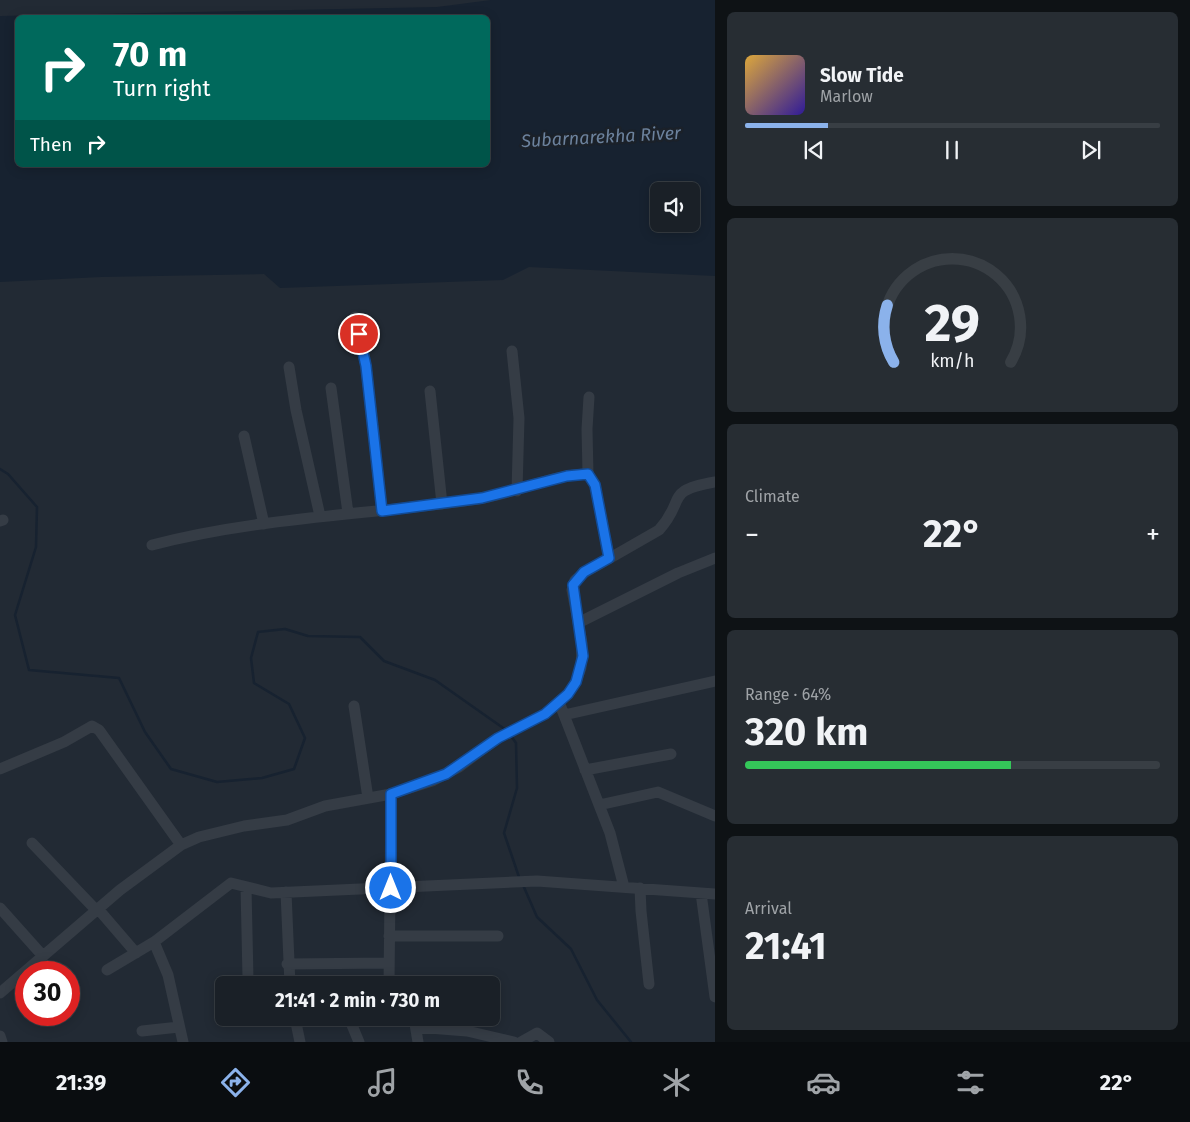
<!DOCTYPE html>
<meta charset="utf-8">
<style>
body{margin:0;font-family:"Fira Sans",sans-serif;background:#272d33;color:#f1f3f6;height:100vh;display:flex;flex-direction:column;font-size:19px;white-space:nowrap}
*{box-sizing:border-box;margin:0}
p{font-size:16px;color:#9fa3a7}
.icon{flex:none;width:28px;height:28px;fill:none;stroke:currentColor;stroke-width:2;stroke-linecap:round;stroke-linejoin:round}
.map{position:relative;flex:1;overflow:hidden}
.side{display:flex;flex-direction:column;gap:12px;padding:12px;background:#0e1215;width:475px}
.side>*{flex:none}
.guide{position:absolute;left:15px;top:15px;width:475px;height:152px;border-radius:8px;box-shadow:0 2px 12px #0003,0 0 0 1px #383e44;background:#00695c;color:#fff;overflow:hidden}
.fabs{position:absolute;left:650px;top:182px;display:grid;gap:10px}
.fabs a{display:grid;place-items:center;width:50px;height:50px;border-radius:8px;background:#1a2027;box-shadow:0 2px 12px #0003,0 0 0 1px #383e44;font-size:25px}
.speed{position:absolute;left:15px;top:961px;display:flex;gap:10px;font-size:25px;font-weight:700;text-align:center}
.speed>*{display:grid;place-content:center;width:65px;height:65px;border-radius:50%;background:#1a2027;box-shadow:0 2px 12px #0003,0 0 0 1px #383e44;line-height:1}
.speed .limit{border:8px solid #d22;background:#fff;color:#111}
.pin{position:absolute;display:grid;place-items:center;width:42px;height:42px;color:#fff;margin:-21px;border:2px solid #fff;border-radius:50%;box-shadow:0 1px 5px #0007}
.me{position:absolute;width:55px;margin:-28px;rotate:0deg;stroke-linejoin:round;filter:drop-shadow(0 0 4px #0008)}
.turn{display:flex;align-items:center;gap:18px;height:105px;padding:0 15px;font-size:22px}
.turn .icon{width:65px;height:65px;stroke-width:2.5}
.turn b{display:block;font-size:35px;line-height:42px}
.then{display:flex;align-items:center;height:48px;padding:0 15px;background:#0003;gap:10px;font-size:19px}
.big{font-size:38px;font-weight:700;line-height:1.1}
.side .card{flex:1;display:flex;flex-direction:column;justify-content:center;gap:8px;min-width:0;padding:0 18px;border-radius:8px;background:#272d33}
.side .dial{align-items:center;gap:0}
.dial svg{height:130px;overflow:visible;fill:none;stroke:#383e44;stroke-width:7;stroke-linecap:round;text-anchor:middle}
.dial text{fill:#f1f3f6;stroke:none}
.song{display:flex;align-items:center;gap:15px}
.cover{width:60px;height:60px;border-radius:8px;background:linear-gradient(135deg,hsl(40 70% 55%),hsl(250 70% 35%))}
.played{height:5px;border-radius:2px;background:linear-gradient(90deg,#8bb2eb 20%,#383e44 20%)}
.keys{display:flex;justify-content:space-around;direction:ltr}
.heat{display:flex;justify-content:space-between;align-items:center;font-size:28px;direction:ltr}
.charge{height:8px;border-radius:4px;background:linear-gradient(90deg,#34c759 64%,#383e44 0)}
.trip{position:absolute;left:215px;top:976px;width:285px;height:50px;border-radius:8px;background:#1a2027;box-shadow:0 2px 12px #0003,0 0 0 1px #383e44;font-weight:700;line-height:50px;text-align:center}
.tab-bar{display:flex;height:80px;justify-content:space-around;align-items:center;background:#0a0d10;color:#9fa3a7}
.tab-bar .icon{width:35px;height:35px}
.tab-bar .current{color:#8bb2eb}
.tab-bar b{font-size:22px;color:#f1f3f6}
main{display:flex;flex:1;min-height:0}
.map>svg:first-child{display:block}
.water{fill:#172230;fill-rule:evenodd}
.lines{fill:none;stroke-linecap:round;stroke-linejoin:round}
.stream{stroke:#172230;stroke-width:2.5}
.minor{stroke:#353c45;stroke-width:11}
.route-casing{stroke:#114b97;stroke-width:12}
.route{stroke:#1a73e8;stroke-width:9}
.labels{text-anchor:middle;stroke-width:5;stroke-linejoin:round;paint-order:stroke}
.water-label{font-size:18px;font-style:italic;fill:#6c829d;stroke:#1b2129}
</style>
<main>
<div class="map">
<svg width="715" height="1042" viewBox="0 0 715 1042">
<rect width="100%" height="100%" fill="#222a34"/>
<path class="water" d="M491,0H715V276L529,267L503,280L280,288L264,274L101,277L0,282V16L437,7ZM18,18H488V165H18ZM659,191H691V224H659Z"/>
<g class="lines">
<path class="stream" d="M0,469L8,474L37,507L36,547L15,615L29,670L119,678L145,732L171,769L217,782L262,778L294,769L305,738L289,704L254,683L251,658L258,632L285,629L308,636L360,637L384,661L435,680L506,730
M511,736L516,743L517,788L504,833L519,877
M523,885L537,917L571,949L597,1000L631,1042"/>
<path class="minor" d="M355,317L366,366L382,511
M512,351L519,418L517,491
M289,367L296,410L320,516
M331,388L348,513
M430,391L442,504
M244,436L264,524
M588,474L587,429L589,397
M0,521L3,520
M152,545C259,517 369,515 478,499C513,494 554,474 588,474L595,485L609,558
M578,623L678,573L715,558
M559,702L610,833L624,887
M354,706L368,798
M564,715L715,681
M0,769L64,742L92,726L99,730L181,845
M585,770L671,754
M599,805L658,792L715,816
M32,843L96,910H99L136,953
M246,887L248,979
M640,888L641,911L649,984
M286,892L290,985
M701,893L715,997
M0,908L42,955
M389,936H498
M154,942L168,975L183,1042
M287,964L389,963
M107,970L154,942L231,883L271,893L537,881L715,894
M389,985L391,794
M0,993L120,890L181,845L199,837L244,826L287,820L325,806L391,794L432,781L459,767L498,738L545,714L568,694L576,682L581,668L582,643L572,590L575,580L584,573L659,530C687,499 663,491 715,482
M295,1018L300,1042
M349,1018L359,1042
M414,1018L418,1042
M416,1027L467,1031L514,1042
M142,1031L179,1027
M0,1036L2,1042
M521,1042L537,1033L549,1042"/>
</g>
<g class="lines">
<defs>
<path id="route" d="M359,334L366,366L382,511L482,498L567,476L588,474L595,485L609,558L584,572L573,585L583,656L576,682L568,694L545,714L498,738L446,774L391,794V888"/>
</defs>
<use href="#route" class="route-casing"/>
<use href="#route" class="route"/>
</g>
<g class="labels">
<g class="water-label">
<text transform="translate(601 137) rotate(-3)" y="6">Subarnarekha River</text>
</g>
</g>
</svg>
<div class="fabs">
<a><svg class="icon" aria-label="sound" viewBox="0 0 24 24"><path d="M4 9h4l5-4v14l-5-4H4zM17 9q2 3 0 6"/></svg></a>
</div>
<div class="speed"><div class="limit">30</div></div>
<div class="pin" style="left:359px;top:334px;background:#d93025"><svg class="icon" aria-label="arrive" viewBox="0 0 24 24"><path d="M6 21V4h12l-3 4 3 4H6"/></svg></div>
<svg class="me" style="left:391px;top:888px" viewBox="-20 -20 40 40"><circle r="17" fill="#1a73e8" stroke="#fff" stroke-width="3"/><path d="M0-11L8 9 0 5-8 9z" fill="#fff"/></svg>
<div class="trip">21:41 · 2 min · 730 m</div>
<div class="guide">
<div class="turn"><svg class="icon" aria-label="right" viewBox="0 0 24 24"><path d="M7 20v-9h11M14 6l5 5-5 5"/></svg><div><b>70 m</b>Turn right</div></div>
<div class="then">Then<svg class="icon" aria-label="right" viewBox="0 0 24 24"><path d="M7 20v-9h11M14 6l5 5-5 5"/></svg></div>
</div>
</div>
<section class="side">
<div class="card">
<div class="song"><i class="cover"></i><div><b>Slow Tide</b><p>Marlow</p></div></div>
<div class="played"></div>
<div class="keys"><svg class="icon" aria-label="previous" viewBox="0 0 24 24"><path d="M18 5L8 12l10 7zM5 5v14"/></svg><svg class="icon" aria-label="pause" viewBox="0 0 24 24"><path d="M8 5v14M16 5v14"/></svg><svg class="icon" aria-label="next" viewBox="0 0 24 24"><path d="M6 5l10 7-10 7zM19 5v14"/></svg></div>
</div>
<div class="card dial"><svg viewBox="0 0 100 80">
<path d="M14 69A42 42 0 1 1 86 69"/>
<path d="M14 69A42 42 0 0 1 10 34" stroke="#8bb2eb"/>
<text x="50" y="56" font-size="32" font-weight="700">29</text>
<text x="50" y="72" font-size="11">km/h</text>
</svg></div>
<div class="card"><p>Climate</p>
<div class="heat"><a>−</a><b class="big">22°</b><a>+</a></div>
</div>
<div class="card"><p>Range · 64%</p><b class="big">320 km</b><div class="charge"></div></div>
<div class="card"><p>Arrival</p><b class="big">21:41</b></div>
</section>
</main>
<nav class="tab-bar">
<b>21:39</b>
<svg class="icon current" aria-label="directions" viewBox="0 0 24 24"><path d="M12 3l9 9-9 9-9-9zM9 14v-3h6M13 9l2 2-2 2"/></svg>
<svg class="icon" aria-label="music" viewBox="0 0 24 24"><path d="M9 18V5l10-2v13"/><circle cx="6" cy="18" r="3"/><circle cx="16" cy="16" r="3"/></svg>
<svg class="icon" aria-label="phone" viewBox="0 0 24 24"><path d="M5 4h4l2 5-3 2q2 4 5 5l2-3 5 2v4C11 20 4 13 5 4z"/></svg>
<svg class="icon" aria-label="climate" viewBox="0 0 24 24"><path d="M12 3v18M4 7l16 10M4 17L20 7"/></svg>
<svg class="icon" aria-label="car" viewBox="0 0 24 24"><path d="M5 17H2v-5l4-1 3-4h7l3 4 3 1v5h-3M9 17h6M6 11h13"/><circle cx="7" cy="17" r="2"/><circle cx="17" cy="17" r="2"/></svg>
<svg class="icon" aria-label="filters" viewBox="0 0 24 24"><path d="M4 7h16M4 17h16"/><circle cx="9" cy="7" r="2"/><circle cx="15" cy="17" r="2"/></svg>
<b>22°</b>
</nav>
